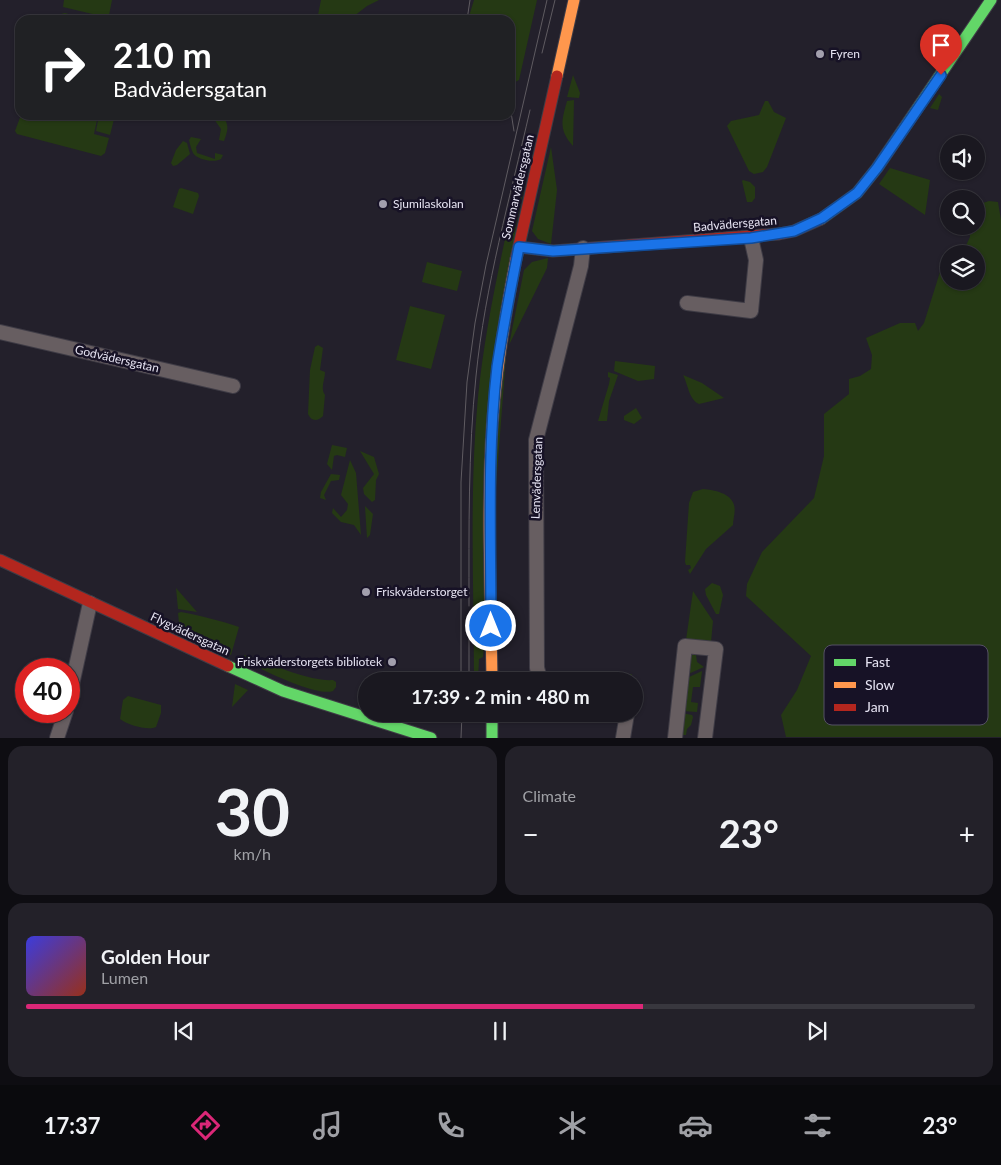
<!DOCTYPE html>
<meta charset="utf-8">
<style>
body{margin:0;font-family:Lato,sans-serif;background:#232129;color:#f1f3f6;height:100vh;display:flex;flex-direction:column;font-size:19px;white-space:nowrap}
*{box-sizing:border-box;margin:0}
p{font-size:16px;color:#9fa0a5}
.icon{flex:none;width:28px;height:28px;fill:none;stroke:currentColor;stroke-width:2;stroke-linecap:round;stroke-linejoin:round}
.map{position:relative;height:738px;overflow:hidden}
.side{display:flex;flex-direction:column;gap:8px;padding:8px;background:#0e0d12;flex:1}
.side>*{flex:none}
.guide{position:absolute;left:15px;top:15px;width:500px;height:105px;border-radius:15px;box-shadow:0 1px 4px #0004,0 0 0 1px #38373e;background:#202124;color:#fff;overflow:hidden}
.fabs{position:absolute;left:940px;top:135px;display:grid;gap:10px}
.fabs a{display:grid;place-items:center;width:45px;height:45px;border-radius:50%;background:#1a1820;box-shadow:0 1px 4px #0004,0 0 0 1px #38373e;font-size:25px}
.speed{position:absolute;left:15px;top:658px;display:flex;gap:10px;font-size:25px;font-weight:700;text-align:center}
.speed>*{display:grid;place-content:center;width:65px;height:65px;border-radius:50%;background:#1a1820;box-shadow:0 1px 4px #0004,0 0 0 1px #38373e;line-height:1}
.speed .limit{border:8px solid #d22;background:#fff;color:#111}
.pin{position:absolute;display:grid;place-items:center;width:42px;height:42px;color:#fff;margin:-51px -21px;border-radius:50% 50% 50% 0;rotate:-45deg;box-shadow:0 0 5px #0007}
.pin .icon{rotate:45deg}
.me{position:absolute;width:55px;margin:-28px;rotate:0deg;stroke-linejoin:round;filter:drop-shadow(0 0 4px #0008)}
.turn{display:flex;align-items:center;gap:18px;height:105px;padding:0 15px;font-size:22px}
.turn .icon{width:65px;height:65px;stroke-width:2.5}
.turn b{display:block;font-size:35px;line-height:42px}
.big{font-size:38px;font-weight:700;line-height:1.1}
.side .card{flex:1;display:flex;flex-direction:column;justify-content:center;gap:8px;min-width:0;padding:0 18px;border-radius:15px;background:#232129}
.side .dial{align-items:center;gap:0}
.dial b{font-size:65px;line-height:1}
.song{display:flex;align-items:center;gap:15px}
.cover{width:60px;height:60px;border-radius:8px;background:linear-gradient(135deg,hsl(240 70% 55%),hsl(10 70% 35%))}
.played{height:5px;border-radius:2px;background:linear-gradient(90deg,#db2777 65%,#38373e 65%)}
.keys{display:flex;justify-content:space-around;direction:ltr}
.heat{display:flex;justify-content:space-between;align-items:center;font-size:28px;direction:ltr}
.side .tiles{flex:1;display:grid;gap:8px;grid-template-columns:1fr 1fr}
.card:last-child{grid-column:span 2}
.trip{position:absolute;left:358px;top:672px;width:285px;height:50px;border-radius:25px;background:#1a1820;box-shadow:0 1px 4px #0004,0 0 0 1px #38373e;font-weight:700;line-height:50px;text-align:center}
.tab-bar{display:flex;height:80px;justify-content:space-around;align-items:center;background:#0a0a0d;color:#9fa0a5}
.tab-bar .icon{width:35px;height:35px}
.tab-bar .current{color:#db2777}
.tab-bar b{font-size:22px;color:#f1f3f6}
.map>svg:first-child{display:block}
.green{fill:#253914}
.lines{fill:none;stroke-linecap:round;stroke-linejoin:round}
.street-casing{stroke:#3f3c46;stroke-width:16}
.fast-casing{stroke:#3f3c46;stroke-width:13}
.slow-casing{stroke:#3f3c46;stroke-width:13}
.jam-casing{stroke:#3f3c46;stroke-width:13}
.street{stroke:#675e61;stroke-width:14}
.fast{stroke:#63d668;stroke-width:11}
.slow{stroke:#ff974d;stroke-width:11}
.jam{stroke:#b3261e;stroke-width:11}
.tram{stroke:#5f5b61;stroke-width:1}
.route-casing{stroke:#114b97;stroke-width:12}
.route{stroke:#1a73e8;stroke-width:9}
.poi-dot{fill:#a29fad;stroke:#171226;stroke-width:2}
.labels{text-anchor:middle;stroke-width:5;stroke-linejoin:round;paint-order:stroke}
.poi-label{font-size:12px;fill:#e7e4f3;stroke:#171226;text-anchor:start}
.street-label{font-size:12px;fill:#e7e4f3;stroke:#171226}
.key{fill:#171226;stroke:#555164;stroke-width:1}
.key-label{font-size:14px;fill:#e7e4f3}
</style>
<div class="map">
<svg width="1001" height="738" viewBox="0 0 1001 738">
<rect width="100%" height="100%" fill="#23202b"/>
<path class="green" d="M64,0H112L109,15L105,17L63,7Z
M321,0H379L367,6L349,20H317Z
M474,0H537L519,80L510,85V20H471L470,13Z
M65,13L90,20H59L61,14Z
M573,75L580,93L579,98L567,97Z
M939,94L942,97L938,110L930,108Z
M574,100L573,146C558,129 562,120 567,101Z
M765,101H768L774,112L786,118L767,167L763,172L754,174L749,171L727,126L731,121L759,115Z
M21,115H42V122L43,115H98L94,134L109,138L105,153L101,156L17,134L15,131Z
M99,115H115L110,135L96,131Z
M214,115H221C230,124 228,130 224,141L219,140L221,129L214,119Z
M191,137L201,139L196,147L197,153L215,159V153L223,155L221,159C215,163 197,160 193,153C191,149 190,144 189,140Z
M528,137L533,147L516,226L483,657L479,659L478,681H474C474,587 469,491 478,397C487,309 509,223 528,137Z
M183,141L187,143L190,154L177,165L173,166L171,163L176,150Z
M551,147L557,190L551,244L538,239L532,231Z
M890,168L930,180L925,215L879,184Z
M743,180L750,182L755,187V198L752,202H747L742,181Z
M181,188L198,193L199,196L193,214L173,207L179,189Z
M989,201L998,202L1001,220V737H786L781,715L797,690L811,656L746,596L747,584L762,552L814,498L824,456V414L849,394V379L860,376L871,369L872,355L866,338L900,323H915L918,331L924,323L940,272L949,266V281H976V254H962L970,237L969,226H976V208L980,204Z
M548,258L547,268L509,345L524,270L532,262Z
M427,262L462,271L457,291L422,282Z
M410,306L445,315L431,369L396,360Z
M318,345L323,348L320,370L325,372C325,380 320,388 325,395L323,416C317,422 311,421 308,414L310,370L315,347Z
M615,361L655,366L654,379L638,381L614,371Z
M608,372L618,375L617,378L609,401L607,421H598L609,384L610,378L608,377Z
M683,375L702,383L724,398L699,404C689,400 688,384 683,375Z
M636,408L642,418L634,424L624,420V416Z
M332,445L347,448L345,457L337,455L334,456L332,470L327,464Z
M360,451L374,457L379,474L376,480L375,500L372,502L364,494L363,488L374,474Z
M350,460L356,473L361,535L354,525L341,522L332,513L333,508L341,517L347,510L348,504L341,495Z
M331,474L340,475L339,480L331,481L324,495L326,500L320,498L321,492Z
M703,489C714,490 731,493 734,505C736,511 733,519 733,525L706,549L690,574L688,570L691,568L690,565H686L685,562L689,503L693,492Z
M365,506L373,514L370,535L367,538Z
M712,583L720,586L723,595L719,614H716L706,595L705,589Z
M176,588L197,612L178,609Z
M693,591L713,621L711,642L686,640Z
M181,612C198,615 222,621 239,627L231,655L180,632L178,613Z
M688,651L701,652L706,654L699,652L696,655L697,662L704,667L686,675Z
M244,655C268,663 310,682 333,680L336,682V687L333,691C316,697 261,669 243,660Z
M702,671L700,687H693L691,702L698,703L697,712L682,711L687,678Z
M632,674L628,681C615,681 587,685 577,678V675Z
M235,684L248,690L232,707Z
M128,696L161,705V713L156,727C148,731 128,725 120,719L123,700Z
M682,713L692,715L693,717L691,725L687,729L686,735H679Z"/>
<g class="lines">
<defs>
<path id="street" d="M687,303L751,311L756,260L751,238
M0,332L233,386
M545,681L539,675L537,668L536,440L581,266L583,248
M69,698L90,603
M57,738L66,711
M623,738L627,714
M675,738L685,646L716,649L705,738"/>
<path id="fast" d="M821,219L857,193L877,168L991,0
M228,666L283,691L431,738
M492,714V738"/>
<path id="slow" d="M557,76L574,0
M492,681C491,603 487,524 491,446C494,383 504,320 516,259"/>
<path id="jam" d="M519,247L553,251L779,234L794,231L821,219
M516,259L557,76
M0,560L228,666"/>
</defs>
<use href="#street" class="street-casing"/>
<use href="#fast" class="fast-casing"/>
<use href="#slow" class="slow-casing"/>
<use href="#jam" class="jam-casing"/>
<use href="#street" class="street"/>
<use href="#fast" class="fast"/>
<use href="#slow" class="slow"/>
<use href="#jam" class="jam"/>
<path class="tram" d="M467,20L470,0
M542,53L555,0
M510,106L514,131
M469,606C469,529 468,453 476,376C485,286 510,198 530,110
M469,636V681
M461,681V482L467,382L475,323L486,265L547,0
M461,738L462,714"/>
</g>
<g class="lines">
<defs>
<path id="route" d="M491,626C491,540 487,453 497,367C503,327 511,287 519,247L553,251L751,238L794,231L822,218L857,193L877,168L941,75"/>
</defs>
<use href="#route" class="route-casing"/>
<use href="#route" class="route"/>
</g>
<g class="poi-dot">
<circle cx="820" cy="54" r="5"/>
<circle cx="383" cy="204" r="5"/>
<circle cx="366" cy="592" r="5"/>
<circle cx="392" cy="662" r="5"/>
</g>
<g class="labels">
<g class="poi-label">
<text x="830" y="58">Fyren</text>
<text x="393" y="208">Sjumilaskolan</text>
<text x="376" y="596">Friskväderstorget</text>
<text x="382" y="666" text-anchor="end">Friskväderstorgets bibliotek</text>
</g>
<g class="street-label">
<text transform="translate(518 187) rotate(-77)" y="4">Sommarvädersgatan</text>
<text transform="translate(735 224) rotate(-5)" y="4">Badvädersgatan</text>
<text transform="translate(117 359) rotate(13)" y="4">Godvädersgatan</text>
<text transform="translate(537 478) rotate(-88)" y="4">Lenvädersgatan</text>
<text transform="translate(190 634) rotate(25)" y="4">Flygvädersgatan</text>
</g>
</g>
<rect x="824" y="645" width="164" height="80" rx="8" class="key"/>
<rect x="834" y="659" width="22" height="7" fill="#63d668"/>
<rect x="834" y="682" width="22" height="6" fill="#ff974d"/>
<rect x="834" y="704" width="22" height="7" fill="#b3261e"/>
<g class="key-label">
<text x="865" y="667">Fast</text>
<text x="865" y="690">Slow</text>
<text x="865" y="712">Jam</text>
</g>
</svg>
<div class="fabs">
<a><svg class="icon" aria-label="sound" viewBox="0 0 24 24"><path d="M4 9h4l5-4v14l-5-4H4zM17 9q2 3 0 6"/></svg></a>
<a><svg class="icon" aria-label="search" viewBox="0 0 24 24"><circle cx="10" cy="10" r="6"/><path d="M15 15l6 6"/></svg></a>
<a><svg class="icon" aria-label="layers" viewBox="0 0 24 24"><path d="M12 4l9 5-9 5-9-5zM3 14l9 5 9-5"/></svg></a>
</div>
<div class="speed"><div class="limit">40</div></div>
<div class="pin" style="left:941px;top:75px;background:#d93025"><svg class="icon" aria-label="arrive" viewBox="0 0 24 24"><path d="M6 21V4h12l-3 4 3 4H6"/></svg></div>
<svg class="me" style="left:491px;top:626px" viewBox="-20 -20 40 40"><circle r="17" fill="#1a73e8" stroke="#fff" stroke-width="3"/><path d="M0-11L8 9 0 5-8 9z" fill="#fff"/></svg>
<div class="trip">17:39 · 2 min · 480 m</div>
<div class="guide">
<div class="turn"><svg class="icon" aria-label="right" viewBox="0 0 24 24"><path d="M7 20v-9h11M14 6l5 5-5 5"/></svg><div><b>210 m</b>Badvädersgatan</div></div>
</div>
</div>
<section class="side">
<div class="tiles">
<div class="card dial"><b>30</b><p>km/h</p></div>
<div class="card"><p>Climate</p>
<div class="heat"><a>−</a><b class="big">23°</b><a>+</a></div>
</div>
<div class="card">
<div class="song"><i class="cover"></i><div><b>Golden Hour</b><p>Lumen</p></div></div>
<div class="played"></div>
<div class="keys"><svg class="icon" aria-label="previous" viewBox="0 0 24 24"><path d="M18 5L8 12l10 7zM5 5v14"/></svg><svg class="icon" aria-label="pause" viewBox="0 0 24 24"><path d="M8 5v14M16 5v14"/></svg><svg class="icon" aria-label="next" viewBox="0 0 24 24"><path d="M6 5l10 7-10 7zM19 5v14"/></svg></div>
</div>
</div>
</section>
<nav class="tab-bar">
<b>17:37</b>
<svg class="icon current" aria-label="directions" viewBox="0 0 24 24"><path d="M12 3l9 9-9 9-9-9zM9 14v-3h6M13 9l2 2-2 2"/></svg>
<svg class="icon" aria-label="music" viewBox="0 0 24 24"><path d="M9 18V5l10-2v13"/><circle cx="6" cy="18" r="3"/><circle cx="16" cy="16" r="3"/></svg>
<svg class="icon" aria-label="phone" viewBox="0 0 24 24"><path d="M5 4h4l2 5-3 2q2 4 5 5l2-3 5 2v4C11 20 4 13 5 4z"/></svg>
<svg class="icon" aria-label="climate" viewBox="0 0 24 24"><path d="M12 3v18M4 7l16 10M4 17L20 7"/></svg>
<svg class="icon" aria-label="car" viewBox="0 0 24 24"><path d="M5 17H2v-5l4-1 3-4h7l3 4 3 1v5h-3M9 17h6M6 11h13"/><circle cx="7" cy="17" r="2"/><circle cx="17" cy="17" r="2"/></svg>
<svg class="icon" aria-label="filters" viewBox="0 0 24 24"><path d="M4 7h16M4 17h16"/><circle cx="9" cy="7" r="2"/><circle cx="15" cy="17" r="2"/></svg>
<b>23°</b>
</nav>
